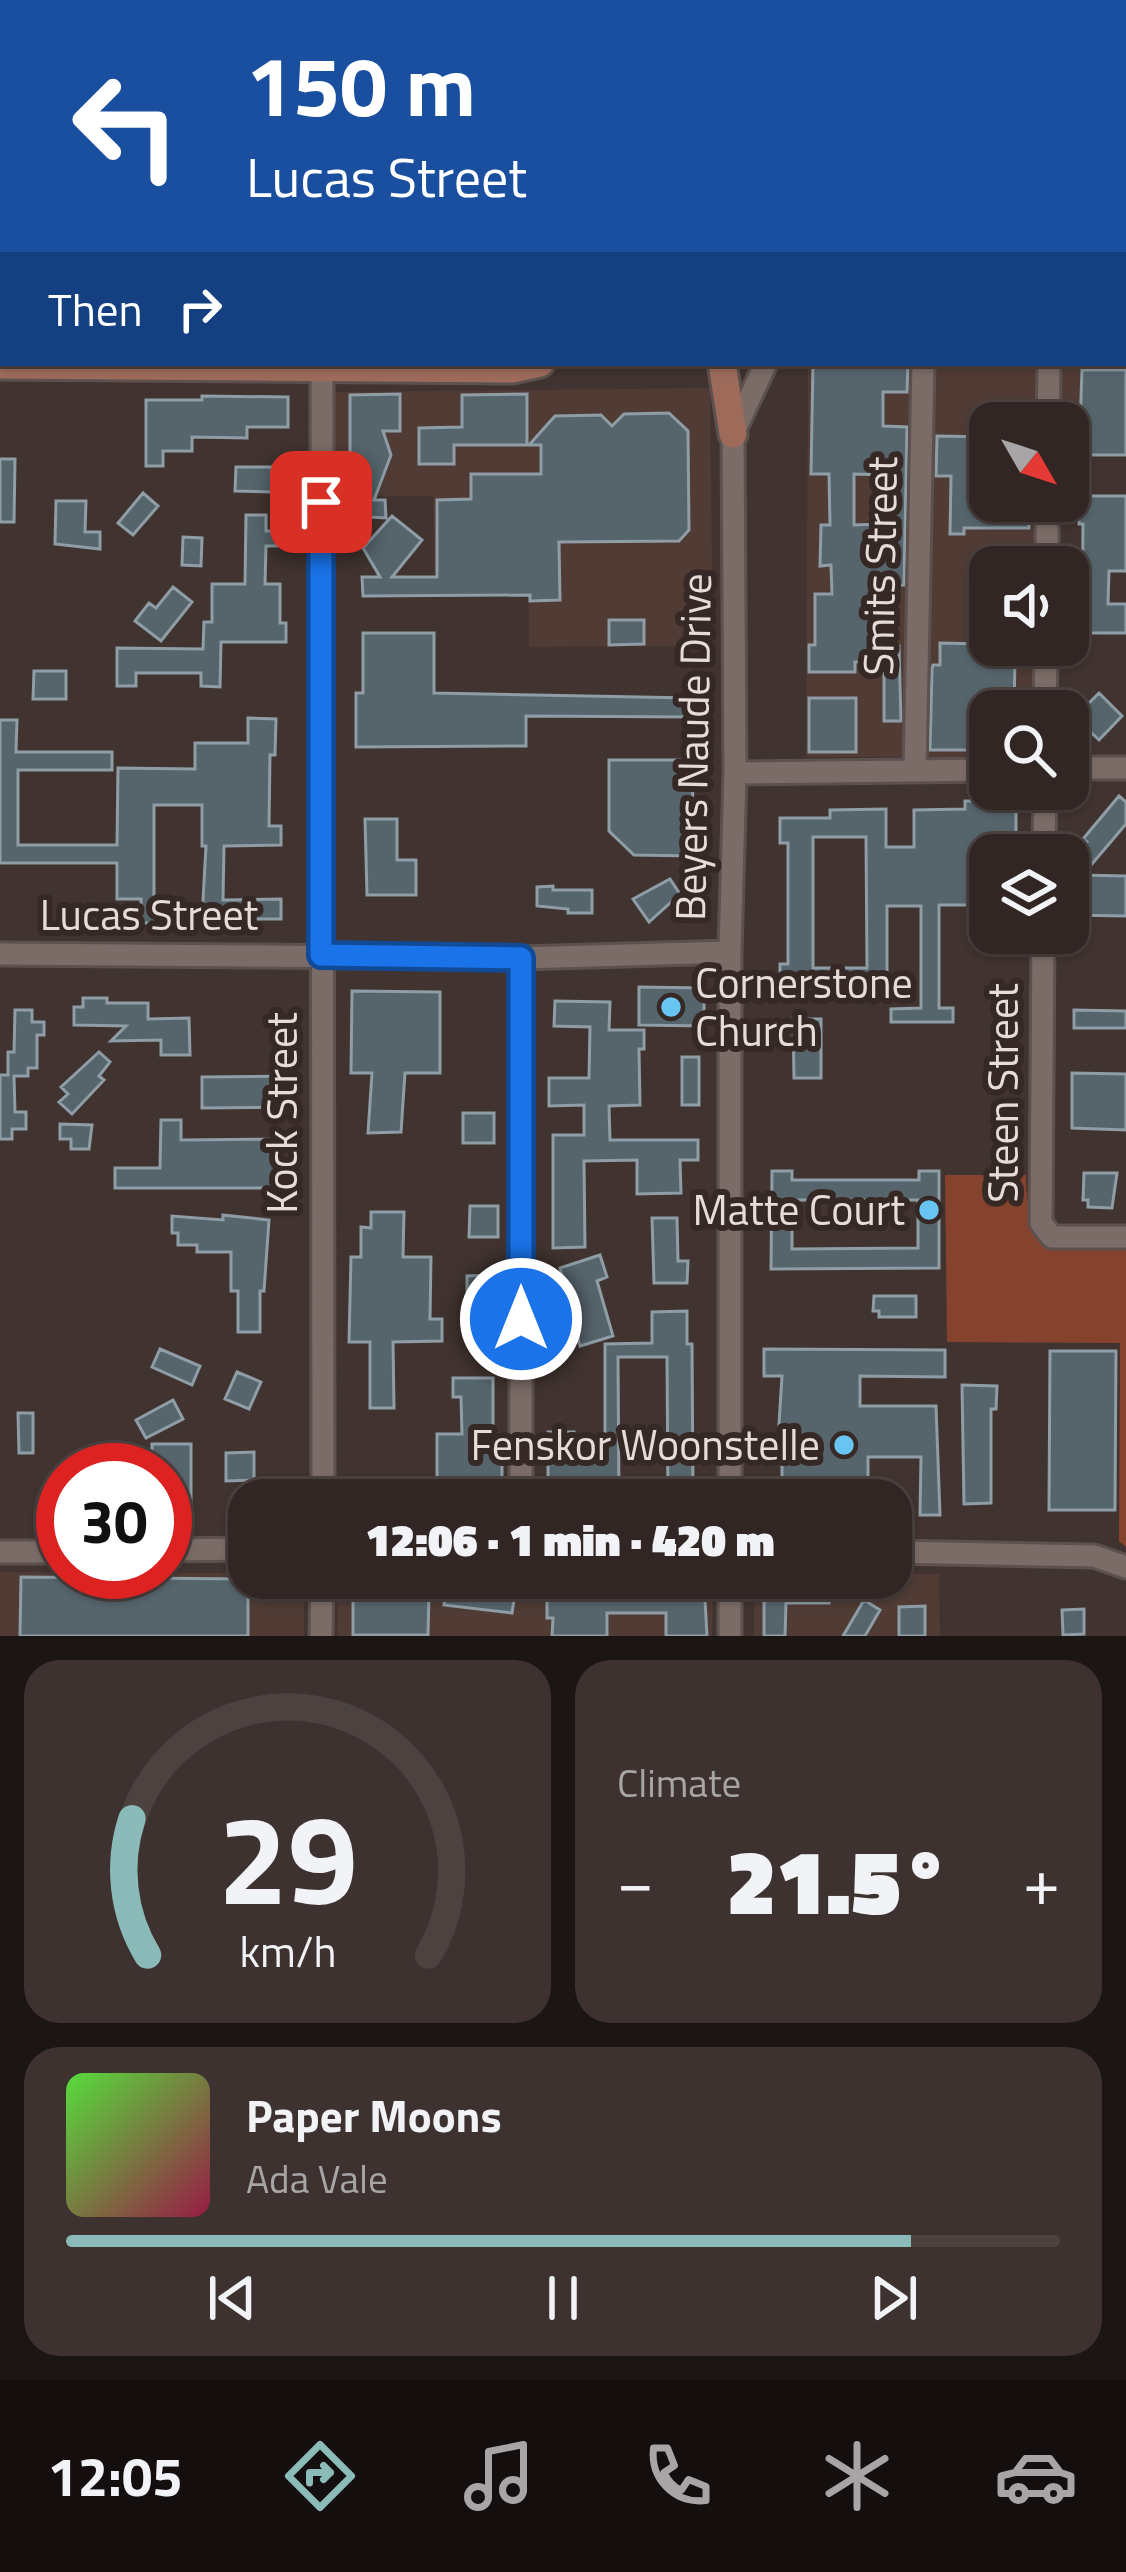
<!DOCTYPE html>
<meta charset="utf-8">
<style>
body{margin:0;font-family:"Titillium Web",sans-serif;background:#3d3230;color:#f1f3f6;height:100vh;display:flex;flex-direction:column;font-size:45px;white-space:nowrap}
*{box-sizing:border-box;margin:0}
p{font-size:39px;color:#a8a5a6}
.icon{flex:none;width:66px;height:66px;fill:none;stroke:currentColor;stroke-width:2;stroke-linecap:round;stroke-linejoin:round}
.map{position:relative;height:1636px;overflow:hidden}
.details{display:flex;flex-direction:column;gap:24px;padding:24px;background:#1b1513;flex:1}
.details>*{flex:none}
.hud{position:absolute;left:0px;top:0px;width:1128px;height:366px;box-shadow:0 3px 9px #0004,0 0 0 3px #4c4341;background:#1a4fa0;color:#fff;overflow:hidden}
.needle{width:78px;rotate:129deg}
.tools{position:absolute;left:969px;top:402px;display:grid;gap:24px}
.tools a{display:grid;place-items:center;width:120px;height:120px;border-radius:24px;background:#312623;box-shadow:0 3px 9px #0004,0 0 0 3px #4c4341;font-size:60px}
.speed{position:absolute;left:36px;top:1443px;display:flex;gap:24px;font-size:60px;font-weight:700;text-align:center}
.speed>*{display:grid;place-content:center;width:156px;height:156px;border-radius:50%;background:#312623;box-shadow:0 3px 9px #0004,0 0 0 3px #4c4341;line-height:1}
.speed .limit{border:18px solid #d22;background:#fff;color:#111}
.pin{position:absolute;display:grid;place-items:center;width:102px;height:102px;color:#fff;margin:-51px;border-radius:24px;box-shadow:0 6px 18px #0006}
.me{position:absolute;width:132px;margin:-66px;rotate:0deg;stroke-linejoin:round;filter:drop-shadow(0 0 9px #0008)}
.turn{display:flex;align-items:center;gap:42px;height:252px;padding:0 48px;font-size:54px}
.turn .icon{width:156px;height:156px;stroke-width:2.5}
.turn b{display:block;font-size:84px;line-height:102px}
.then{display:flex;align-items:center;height:114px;padding:0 48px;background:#0003;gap:24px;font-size:45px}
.big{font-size:90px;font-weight:800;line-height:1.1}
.details .widget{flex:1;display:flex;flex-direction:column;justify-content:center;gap:18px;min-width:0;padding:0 42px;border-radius:36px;background:#3d3230}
.details .dial{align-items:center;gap:0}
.dial svg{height:312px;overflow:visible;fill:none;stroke:#4c4341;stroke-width:7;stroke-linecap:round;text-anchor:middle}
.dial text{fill:#f1f3f6;stroke:none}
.song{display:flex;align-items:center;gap:36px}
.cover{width:144px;height:144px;border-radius:18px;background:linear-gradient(135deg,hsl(110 70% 55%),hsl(340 70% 35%))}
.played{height:12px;border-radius:6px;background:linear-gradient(90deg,#8bbbb9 85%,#4c4341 85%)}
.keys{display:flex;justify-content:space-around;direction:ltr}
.heat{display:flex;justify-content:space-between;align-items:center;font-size:66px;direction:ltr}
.details .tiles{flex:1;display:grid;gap:24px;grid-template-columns:1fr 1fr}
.widget:last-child{grid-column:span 2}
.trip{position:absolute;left:228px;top:1479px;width:684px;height:120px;border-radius:36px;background:#312623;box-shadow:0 3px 9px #0004,0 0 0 3px #4c4341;font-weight:800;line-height:120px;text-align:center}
.menu{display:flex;height:192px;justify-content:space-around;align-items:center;background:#140f0e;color:#a8a5a6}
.menu .icon{width:84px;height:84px}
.menu .current{color:#8bbbb9}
.menu b{font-size:54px;color:#f1f3f6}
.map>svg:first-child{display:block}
.built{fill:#503b35}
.green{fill:#85432e}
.building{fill:#56646c;stroke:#8e9da6;stroke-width:3;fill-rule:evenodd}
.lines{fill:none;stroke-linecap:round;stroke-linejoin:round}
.minor-casing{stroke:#5c514e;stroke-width:27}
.major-casing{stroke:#5c514e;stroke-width:33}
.minor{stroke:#7c6c67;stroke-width:21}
.major{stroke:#9e6b5b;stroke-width:27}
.route-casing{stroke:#114b97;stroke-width:30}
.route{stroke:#1a73e8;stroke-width:21}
.poi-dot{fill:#68c4f0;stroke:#362925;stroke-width:4.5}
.labels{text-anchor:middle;stroke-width:12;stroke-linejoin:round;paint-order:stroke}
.street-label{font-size:42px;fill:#e6ddda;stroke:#362925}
.poi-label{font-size:42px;fill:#e6ddda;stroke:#362925;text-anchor:end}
</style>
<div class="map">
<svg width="1126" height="1636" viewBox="0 0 1126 1636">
<rect width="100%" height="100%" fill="#41332f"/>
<path class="built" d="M812,0H1126V423H990V501H1034L1033,567H990V645H1033L1032,711H990V757H806L808,363H1125V3Z
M710,388L713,646L529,647L528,569H434L433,496L335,497V392Z
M0,1572L249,1573V1578H304V1636H0Z
M891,1574H939L940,1636H754V1578H891Z
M338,1578H713L712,1636H337Z"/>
<path class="green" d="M0,0H377L3,3V329Z
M945,1175H1026C1028,1263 1051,1246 1126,1246V1547L1119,1541L1120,1343L947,1342Z"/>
<path class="building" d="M813,363H908L907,392H883V426L907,427L904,585H879V646H899L901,721H884V662H855V672H809V645H815V594H832L831,565L820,566L821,525H830L829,474H811ZM854,474L885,475V524L854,525Z
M1082,370H1126V455H1079Z
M400,394V431H383L391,455L374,500H385L386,518L350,516V395Z
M527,394V445H454V464H419V428L462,427V395Z
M202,396L288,397V427H247V438L192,437V451H163V466H146V400H202Z
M669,413L688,431L689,530L679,541L559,542L560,600L530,601V595L363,596L362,577H380L363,548L392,516L422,540L392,577H437V500L471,499V474H541V445H529L555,416L601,415L612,426L624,414Z
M937,436L990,437V501H1029V528H964V534H950L951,476H936Z
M0,459H15L14,522H0Z
M236,467H272V492L235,491Z
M143,493L158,506L133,535L118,523Z
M1079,496H1126V571H1109L1108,604H1126V633H1082L1083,524H1079Z
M56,501H86L85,532H100V549L55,544Z
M246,515H266V531H277V546H266L265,584H280V623H286V642H221L220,687L201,686V673H136V686H117V648L203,649L204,622H212V584H245Z
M183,537L202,538L201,566L182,565Z
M173,587L192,602L161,641L135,621L149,603L156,608Z
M609,620H644V644L609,645Z
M363,633H434V693L691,698L690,717L526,716V746L356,747V693H363Z
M940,643L1025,645L1024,659H1015L1014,711H990V750H930L932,669L933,665H940Z
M34,671H66V699H33Z
M1099,693L1122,716L1099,740L1075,717Z
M809,698H856V752H809Z
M248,718L276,719L275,755H270L269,826H281V845L224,846L223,900L281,899V919H202L206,846H202V805H154V923H141V899H117V863H0V720H17L16,752H112V770H18V845H117L118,768L195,769V743H248Z
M609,760H693L692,856L634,855L609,831Z
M1119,796L1126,802V824L1092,864L1078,853L1087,842L1083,839Z
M965,801H1016V855H990V905H939V1008H953V1022H891V1009L921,1008V906H887V987L780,988V964H788V843H780V818H830V810L886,809V847H914V810L965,809ZM813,837H866L867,968H813Z
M365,819H397V860H416V895H367Z
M1078,875L1126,876V916L1068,915V893L1078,894Z
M670,879L680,894L649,922L633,899Z
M553,886V890H592V913H568V909L537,906V887Z
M639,987L704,988V1026L639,1025Z
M352,991L440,992V1073H405L401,1132L368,1133L372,1073H351Z
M83,998H107V1003H148V1019L189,1018L190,1055H161V1040L111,1041L126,1026L74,1025V1007H83Z
M555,1001L610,1002L609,1030H644V1049H639L640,1105L609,1106L610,1140H698V1160H680L681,1193L637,1194V1160L584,1161L585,1247L553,1248V1135H584V1105L549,1106V1078H589L590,1027L554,1026Z
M15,1010H32V1022H44V1035H37V1068H28V1076H14L15,1112H26V1129H12V1139H0V1075H8V1052H14Z
M1074,1010L1126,1011V1028H1074Z
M793,1019H821V1078H794Z
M99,1052L110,1062L99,1076L104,1080L72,1114L59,1102L68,1094L61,1087Z
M682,1057H699V1105H682Z
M1072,1073L1126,1074V1130L1072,1128Z
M292,1076V1107L202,1108V1077Z
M463,1113H494V1143H463Z
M161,1120H181V1140L280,1139L283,1188H115V1168H160Z
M60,1124L92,1125L89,1149H71V1139H60Z
M772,1171H792V1180H919V1171H939V1268L771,1269ZM792,1200H918V1248L792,1249Z
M1084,1173H1117L1112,1208L1088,1207V1200H1083Z
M470,1206H498V1237H469Z
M371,1212H404L403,1257H431L430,1319H442V1341L393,1342L394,1408H370V1342H349L351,1257H361V1227L371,1228Z
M223,1215L269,1220L264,1291H260V1332H238V1291H231V1252H197V1245H178V1233H172V1216L223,1220Z
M652,1218H677L678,1261H688L687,1283H654Z
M600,1255L607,1277L597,1281L613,1336L580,1346L560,1268Z
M490,1275L491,1304L467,1305V1276Z
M874,1296H916V1317H879V1311H873Z
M687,1311V1344H692L693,1500H668L667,1357H618L619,1500H548V1432H574V1446H605V1344L652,1343V1312Z
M160,1349L200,1366L192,1385L152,1367Z
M764,1349L945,1350V1377L860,1376V1406H936L940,1515H920L921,1457H868V1500H764V1480H782V1456H777L782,1376H764Z
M1050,1351H1116L1115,1510H1049Z
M237,1372L261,1382L249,1409L225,1399Z
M453,1378H493V1434H502V1478H476V1500H437V1434H462L461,1397H453Z
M962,1385L997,1386L996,1409H991V1503L964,1504Z
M173,1400L183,1419L146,1438L136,1420Z
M18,1413H33V1453H19Z
M152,1444H191V1518H165V1470H152Z
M254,1452V1480L226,1481V1453Z
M21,1577L248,1579V1636H20Z
M447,1578L516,1587L512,1613L444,1605Z
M547,1578L704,1581L707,1636H666V1613H607V1636H552L553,1618H547Z
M829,1581V1603H786L785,1636H764V1582Z
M353,1593L429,1594L428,1635H353Z
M864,1600L880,1610L865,1636H843Z
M925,1606V1636H899V1607Z
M1084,1609V1634L1063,1635L1062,1610Z"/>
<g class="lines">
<defs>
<path id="minor" d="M792,3V0
M927,3V0
M1054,3L1055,0
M322,366L323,1500
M1048,423L1049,363
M1047,567V501
M1045,711L1046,645
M1068,768H1126
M915,771L923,363
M735,773L990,770
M1044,855L1045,789
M1043,933L1041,1223L1052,1237H1126
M0,954L521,958L730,952
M521,958V1500
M730,1500V952L735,773L733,434L766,363
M165,1550L249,1549
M0,1552H63
M891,1552L1094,1556L1126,1567
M730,1578V1636
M321,1636L322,1578"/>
<path id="major" d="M1125,309H1126
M722,363L733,434
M0,365L512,369L540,363"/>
</defs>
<use href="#minor" class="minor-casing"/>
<use href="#major" class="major-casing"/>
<use href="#minor" class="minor"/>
<use href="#major" class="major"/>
</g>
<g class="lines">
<defs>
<path id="route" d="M321,502V955L521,958V1319"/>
</defs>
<use href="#route" class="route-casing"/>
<use href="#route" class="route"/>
</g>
<g class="poi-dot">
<circle cx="671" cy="1007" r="12"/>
<circle cx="929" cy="1210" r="12"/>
<circle cx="844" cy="1445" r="12"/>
</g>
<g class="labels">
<g class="street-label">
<text transform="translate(880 566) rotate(-89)" y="15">Smits Street</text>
<text transform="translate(693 747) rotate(-89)" y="15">Beyers Naude Drive</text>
<text x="149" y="930">Lucas Street</text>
<text transform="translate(1003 1093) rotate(-90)" y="15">Steen Street</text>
<text transform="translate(282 1113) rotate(-90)" y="15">Kock Street</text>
</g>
<g class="poi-label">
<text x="695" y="998" text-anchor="start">Cornerstone<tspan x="695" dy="48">Church</tspan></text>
<text x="905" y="1225">Matte Court</text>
<text x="820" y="1460">Fenskor Woonstelle</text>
</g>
</g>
</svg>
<div class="tools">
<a><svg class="needle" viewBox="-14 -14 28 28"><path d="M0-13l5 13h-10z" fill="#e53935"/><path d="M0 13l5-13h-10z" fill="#a8a5a6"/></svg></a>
<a><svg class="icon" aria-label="sound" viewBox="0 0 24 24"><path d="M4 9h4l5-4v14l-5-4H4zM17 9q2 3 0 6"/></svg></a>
<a><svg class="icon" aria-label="search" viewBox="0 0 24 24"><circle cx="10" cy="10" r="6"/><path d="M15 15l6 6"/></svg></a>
<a><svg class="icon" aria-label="layers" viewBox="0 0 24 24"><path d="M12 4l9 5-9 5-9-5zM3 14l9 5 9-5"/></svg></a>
</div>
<div class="speed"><div class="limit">30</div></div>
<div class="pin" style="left:321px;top:502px;background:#d93025"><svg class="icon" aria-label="arrive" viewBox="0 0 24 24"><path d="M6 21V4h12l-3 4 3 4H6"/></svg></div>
<svg class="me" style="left:521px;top:1319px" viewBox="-20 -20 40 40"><circle r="17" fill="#1a73e8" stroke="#fff" stroke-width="3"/><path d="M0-11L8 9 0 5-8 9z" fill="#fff"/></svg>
<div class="trip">12:06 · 1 min · 420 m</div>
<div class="hud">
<div class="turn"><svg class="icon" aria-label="left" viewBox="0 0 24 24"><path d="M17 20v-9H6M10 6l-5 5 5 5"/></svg><div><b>150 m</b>Lucas Street</div></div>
<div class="then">Then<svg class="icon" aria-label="right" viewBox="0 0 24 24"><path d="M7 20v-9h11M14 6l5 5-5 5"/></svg></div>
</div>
</div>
<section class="details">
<div class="tiles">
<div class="widget dial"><svg viewBox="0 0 100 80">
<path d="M14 69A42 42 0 1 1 86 69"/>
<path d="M14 69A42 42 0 0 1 10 34" stroke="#8bbbb9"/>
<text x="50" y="56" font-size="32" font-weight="700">29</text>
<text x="50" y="72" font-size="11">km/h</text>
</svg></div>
<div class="widget"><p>Climate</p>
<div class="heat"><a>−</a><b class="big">21.5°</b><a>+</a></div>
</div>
<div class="widget">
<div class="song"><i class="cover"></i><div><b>Paper Moons</b><p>Ada Vale</p></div></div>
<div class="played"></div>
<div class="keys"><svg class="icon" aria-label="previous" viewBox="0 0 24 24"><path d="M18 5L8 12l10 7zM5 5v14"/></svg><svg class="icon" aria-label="pause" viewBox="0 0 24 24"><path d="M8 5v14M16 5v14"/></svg><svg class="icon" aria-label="next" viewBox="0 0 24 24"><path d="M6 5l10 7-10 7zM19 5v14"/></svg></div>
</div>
</div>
</section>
<nav class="menu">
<b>12:05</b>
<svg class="icon current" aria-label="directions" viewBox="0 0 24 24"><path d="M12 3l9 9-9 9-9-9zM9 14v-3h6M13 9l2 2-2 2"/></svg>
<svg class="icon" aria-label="music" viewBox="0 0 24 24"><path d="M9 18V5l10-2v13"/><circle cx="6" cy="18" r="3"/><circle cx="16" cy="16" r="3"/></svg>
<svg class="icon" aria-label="phone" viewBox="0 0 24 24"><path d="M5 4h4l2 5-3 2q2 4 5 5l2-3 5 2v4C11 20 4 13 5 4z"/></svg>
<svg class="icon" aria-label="climate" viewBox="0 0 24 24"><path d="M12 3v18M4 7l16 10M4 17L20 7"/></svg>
<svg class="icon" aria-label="car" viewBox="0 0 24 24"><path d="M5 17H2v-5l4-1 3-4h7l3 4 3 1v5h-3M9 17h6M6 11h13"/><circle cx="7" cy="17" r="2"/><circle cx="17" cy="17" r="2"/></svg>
</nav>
